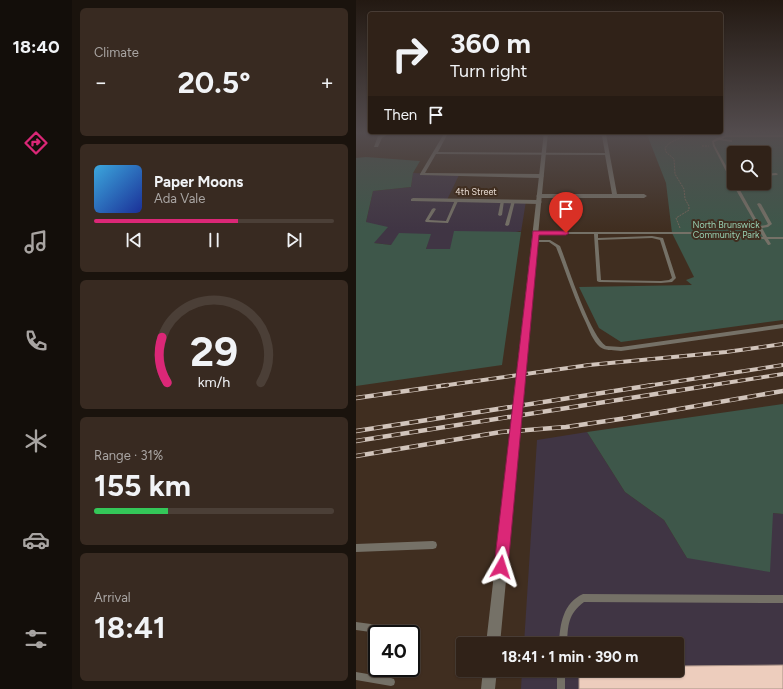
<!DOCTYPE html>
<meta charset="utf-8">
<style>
body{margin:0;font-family:Figtree,sans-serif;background:#382a21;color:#f1f3f6;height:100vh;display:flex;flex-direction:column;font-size:15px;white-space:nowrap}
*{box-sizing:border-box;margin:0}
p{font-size:13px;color:#a8a4a2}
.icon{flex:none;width:22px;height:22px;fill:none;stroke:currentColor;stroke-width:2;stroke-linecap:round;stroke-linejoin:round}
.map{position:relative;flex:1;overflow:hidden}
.sheet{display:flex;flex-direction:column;gap:8px;padding:8px;background:#1a130d;width:284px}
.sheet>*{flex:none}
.banner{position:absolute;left:12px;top:12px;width:355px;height:122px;border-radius:4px;box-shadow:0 1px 3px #0004,0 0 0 1px #4b3f37;background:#302218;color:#f1f3f6;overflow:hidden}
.tools{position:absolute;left:371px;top:146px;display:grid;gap:8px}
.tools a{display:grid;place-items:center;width:44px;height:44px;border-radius:4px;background:#302218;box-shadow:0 1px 3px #0004,0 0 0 1px #4b3f37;font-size:20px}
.speed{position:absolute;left:12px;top:625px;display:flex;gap:8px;font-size:20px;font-weight:700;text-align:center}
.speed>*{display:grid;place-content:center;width:52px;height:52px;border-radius:50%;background:#302218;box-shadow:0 1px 3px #0004,0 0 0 1px #4b3f37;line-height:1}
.speed .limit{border:2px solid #111;border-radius:6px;background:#fff;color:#111}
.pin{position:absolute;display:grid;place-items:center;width:34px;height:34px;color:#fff;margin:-41px -17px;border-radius:50% 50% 50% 0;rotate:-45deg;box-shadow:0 0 4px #0007}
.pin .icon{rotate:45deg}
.me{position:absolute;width:44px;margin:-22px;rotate:6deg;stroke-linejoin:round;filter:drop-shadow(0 0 3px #0008)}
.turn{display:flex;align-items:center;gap:14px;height:84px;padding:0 16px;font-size:18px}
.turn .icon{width:52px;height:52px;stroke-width:2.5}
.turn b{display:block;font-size:28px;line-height:34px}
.then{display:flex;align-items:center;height:38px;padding:0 16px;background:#0003;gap:8px;font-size:15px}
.big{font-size:30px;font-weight:700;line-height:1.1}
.sheet .card{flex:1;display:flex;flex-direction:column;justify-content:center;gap:6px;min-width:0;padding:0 14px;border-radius:6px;background:#382a21}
.sheet .dial{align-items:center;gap:0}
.dial svg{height:104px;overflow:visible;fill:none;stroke:#4b3f37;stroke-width:7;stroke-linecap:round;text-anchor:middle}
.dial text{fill:#f1f3f6;stroke:none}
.song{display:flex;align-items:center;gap:12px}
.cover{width:48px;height:48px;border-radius:6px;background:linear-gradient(135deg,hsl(200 70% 55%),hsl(230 70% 35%))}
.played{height:4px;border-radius:2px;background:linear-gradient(90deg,#db2777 60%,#4b3f37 60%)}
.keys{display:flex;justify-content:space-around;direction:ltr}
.heat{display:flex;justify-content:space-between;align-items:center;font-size:22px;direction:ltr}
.charge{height:6px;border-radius:3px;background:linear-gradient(90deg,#34c759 31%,#4b3f37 0)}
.trip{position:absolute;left:100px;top:637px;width:228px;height:40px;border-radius:4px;background:#302218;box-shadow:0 1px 3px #0004,0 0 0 1px #4b3f37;font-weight:700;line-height:40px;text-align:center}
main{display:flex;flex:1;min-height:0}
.tab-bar{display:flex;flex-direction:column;width:72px;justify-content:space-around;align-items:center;background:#130e0a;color:#a8a4a2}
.tab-bar .icon{width:28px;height:28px}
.tab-bar .on{color:#db2777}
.tab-bar b{font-size:18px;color:#f1f3f6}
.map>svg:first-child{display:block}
.industrial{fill:#403544}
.green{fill:#3e574a;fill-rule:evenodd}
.building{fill:#edcdbd;stroke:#a69084}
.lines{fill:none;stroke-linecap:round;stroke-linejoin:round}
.path{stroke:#77675b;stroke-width:1;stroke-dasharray:2 1;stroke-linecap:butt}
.service{fill:#757167;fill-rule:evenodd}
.minor{fill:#757167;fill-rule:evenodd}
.tertiary{fill:#757167;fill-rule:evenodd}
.rail-far1-casing{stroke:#d1c4bb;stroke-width:4}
.rail-casing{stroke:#d1c4bb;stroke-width:4.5}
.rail-far1{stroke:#402e20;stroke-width:2.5;stroke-dasharray:8;stroke-linecap:butt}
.rail{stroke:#402e20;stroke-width:3;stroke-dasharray:9;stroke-linecap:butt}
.tertiary-bridge-far1{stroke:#757167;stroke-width:8}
.tertiary-bridge{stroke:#757167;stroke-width:10}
.route{fill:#db2777;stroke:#8e194d}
.labels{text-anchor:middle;stroke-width:4;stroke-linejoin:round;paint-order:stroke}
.far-street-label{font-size:9px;fill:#e9ddd4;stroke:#402e20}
.far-park-label{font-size:9px;fill:#98d1b3;stroke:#402e20}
</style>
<main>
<nav class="tab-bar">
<b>18:40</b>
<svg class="icon on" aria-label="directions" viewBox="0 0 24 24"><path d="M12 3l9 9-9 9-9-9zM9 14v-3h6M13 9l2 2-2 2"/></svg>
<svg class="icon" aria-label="music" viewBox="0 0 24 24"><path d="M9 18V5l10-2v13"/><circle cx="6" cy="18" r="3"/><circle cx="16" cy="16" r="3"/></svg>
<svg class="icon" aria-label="phone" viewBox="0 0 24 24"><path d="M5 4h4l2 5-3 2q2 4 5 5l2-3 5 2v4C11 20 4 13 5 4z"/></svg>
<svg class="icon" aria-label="climate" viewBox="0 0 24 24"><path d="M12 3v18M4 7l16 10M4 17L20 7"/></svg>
<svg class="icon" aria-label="car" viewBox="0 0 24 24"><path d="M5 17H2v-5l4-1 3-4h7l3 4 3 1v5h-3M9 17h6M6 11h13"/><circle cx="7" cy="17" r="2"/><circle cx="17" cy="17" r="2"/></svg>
<svg class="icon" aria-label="filters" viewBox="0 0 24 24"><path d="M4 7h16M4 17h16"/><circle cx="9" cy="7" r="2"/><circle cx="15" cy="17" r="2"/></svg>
</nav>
<section class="sheet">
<div class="card"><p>Climate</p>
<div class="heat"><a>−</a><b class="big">20.5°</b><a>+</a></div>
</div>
<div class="card">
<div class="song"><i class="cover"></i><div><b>Paper Moons</b><p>Ada Vale</p></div></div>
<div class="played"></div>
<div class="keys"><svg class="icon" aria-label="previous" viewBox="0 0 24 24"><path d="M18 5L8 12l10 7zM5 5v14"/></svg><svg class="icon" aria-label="pause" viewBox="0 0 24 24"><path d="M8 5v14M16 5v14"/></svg><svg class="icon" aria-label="next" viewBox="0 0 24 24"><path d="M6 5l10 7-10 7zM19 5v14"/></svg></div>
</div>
<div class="card dial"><svg viewBox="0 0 100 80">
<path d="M14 69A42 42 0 1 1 86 69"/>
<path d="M14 69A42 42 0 0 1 10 34" stroke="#db2777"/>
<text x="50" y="56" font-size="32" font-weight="700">29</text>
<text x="50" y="72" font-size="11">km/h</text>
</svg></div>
<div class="card"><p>Range · 31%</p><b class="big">155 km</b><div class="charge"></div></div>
<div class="card"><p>Arrival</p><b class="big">18:41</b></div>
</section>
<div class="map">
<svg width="427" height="689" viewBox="0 0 427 689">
<rect width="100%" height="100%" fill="#402e20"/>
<path class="industrial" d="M57,173L103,175L91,200L170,201L165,232L164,231L94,249H70L74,234L35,245L18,243L10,222L17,191L55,187Z
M231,432L269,492L308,520L331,558L417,513L427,514V689H165L166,670H321V644H168L181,440Z"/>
<path class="green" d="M290,132H427V320L265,342L243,328L223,287L336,285L330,280L338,277L316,233L310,183ZM378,153H408V183H378Z
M10,157L64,161L57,173L55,187L17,191L10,222L32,227L18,243L35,245L43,233L75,234L70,249H94L98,231L165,232L146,365L0,386V158Z
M427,404V514L417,513L414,572L331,558L308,520L269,492L231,432Z"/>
<path class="building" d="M427,665V689H223V670H321V666Z"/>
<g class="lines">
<path class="path" d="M346,146H353
M324,228L320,218L333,210V206L329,199L328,189L319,174L318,159L310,152L309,148C315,139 326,140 333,132"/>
<path class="service" d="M370,135H427V137H370L366,139L376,140V142L363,140L358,142L359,146L378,180V183H380L404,226L410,225L412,224L401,204L403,203L405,204L416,224L412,227L406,228L411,237H427V239H412L415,244L413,245H412L408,239H392L349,234H242V238L296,236L307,238L320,278L316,282L305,283L243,282L241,281L238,234H179L177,233L179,232H349L392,237H407L376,183L357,146L356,141L361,138ZM296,238L304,240L316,278L313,280L305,281L245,280L242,240Z
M420,173L422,174L421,175L408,176V174Z
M99,200L102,201L92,223L70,222L69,221L76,209L78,208L80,209L73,220L90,221Z
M145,200L148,201L146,215L144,216L142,215Z
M156,200L159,201L153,225L151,226L149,225Z
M178,240H194L204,246C212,266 234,336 250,346L265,347L427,324V328L265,351C259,350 249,351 244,347C237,341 233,330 230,323C218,298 210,272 200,247L193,242H179L177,241Z
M77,541L80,542L81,545L80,548L77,549L0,552V544Z
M227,594L427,595V603L228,602C212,614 212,625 211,644H203C204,624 207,603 227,594Z
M0,622L52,629L55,630L56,633L55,636V634H29L0,630Z
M201,670H209V689H201Z
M0,672L35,678L38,679L39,682L38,685L35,686L0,680Z"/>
<path class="minor" d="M30,132H36L26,138L22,147H18L22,136Z
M89,132L250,134L261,194H288L291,196L288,198H183L180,196L183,194H256L249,155L80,154L69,173L185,174L188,176L185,178L64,175V174ZM91,135L246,136L249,153L82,152Z
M57,198L183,200L186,202L183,204L55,201V199Z"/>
<path class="tertiary" d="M188,132H192L169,370L168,372H162L161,370Z
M158,439L161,440L163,443L144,644H130L153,443L155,440Z
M127,670H141L139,689H125Z"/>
<defs>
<path id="rail-far1" d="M85,386L233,365L370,352L427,344
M291,386L427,365
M350,386L427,374"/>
<path id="rail" d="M0,398L92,385
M0,431L297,385
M0,441L357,385
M0,456L145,432L210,427L271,418L427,391"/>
</defs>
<use href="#rail-far1" class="rail-far1-casing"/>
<use href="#rail" class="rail-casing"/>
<use href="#rail-far1" class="rail-far1"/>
<use href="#rail" class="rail"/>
<path class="tertiary-bridge-far1" d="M163,386L165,370"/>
<path class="tertiary-bridge" d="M158,443L164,385"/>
</g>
<linearGradient id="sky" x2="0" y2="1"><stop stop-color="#231912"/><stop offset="0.58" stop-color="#534c4e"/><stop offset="1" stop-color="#534c4e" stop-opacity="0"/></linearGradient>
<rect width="427" height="229" fill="url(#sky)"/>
<path class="route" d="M177,231H210L213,233L210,235H183L152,567L150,572L145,574L140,572L138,567Z"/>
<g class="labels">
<g class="far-street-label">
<text x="120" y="195">4th Street</text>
</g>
<g class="far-park-label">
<text x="370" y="228">North Brunswick<tspan x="370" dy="10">Community Park</tspan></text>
</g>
</g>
</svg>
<div class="tools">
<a><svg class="icon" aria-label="search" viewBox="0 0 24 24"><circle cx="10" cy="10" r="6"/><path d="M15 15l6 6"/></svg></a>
</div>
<div class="speed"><div class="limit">40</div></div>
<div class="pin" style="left:210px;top:233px;background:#d93025"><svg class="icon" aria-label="arrive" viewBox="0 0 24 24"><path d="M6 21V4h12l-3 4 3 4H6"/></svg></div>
<svg class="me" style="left:145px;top:567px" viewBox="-20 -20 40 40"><path d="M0-17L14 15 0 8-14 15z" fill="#db2777" stroke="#fff" stroke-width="4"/></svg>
<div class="trip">18:41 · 1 min · 390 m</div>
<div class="banner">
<div class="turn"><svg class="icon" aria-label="right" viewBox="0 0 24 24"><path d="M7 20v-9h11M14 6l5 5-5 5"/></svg><div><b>360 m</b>Turn right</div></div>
<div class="then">Then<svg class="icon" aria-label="arrive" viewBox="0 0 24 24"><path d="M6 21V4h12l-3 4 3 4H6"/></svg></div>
</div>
</div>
</main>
